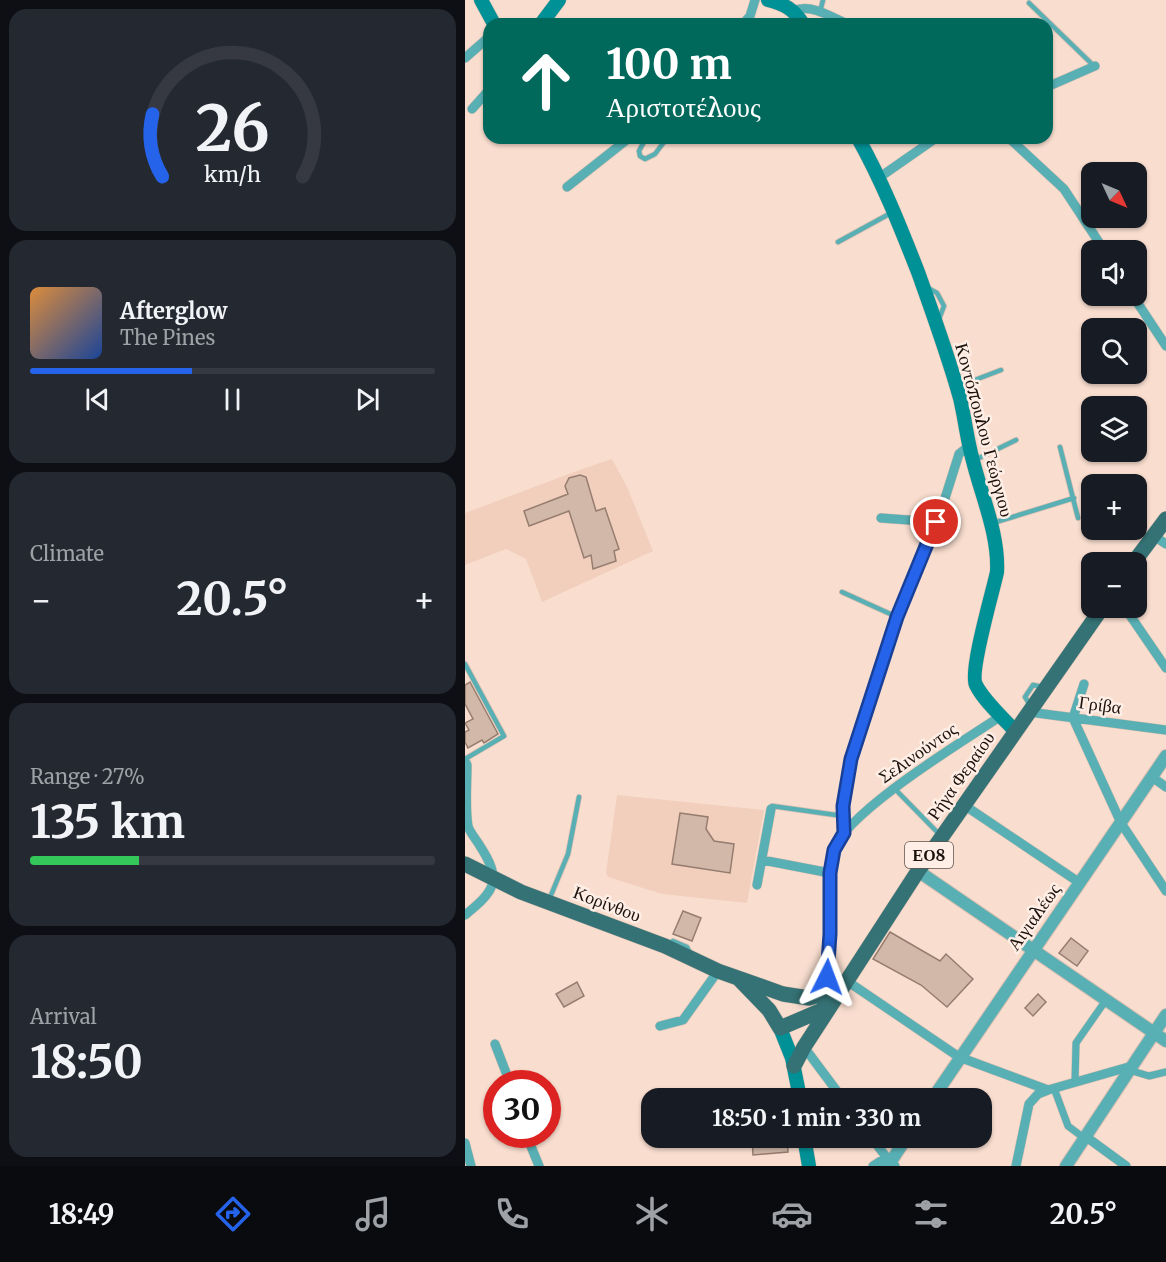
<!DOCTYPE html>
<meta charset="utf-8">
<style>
body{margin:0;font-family:Merriweather,serif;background:#242831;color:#f1f3f6;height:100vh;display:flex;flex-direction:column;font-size:22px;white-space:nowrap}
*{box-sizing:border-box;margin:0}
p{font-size:20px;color:#9ea1a6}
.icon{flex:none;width:33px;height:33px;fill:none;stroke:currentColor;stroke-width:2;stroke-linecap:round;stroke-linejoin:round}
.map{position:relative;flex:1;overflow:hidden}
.panel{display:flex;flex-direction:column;gap:9px;padding:9px;background:#0d0f14;width:465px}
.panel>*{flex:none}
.hud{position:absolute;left:18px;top:18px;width:570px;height:126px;border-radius:18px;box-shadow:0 2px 4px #0004;background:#00695c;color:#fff;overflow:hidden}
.needle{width:39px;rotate:134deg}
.fabs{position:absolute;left:616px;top:162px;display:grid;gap:12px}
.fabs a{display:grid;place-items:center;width:66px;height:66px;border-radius:12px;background:#171b24;box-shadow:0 2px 4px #0004;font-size:30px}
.speed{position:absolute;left:18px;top:1070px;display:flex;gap:12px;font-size:30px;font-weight:700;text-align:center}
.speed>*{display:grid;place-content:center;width:78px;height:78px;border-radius:50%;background:#171b24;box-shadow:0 2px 4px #0004;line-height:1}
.speed .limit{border:9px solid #d22;background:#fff;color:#111}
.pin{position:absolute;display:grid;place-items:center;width:51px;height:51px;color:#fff;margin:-26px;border:3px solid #fff;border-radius:50%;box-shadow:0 2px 6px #0007}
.me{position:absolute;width:66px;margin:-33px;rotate:3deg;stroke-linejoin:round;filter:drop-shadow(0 0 4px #0008)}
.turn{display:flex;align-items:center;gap:21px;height:126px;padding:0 24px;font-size:27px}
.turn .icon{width:78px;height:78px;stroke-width:2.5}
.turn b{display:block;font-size:42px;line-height:51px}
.big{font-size:45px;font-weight:700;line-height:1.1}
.panel .widget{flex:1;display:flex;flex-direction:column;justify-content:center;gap:9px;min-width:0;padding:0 21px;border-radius:18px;background:#242831}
.panel .dial{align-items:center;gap:0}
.dial svg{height:156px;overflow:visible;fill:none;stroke:#363941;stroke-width:7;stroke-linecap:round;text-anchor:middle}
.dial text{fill:#f1f3f6;stroke:none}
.song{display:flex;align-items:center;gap:18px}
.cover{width:72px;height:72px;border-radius:9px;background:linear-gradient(135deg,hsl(30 70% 55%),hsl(220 70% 35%))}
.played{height:6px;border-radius:3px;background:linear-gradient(90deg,#2563eb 40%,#363941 40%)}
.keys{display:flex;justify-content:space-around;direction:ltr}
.heat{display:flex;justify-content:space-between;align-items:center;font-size:33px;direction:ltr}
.charge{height:9px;border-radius:4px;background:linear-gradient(90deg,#34c759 27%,#363941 0)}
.trip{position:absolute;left:176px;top:1088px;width:351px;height:60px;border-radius:18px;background:#171b24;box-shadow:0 2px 4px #0004;font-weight:700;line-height:60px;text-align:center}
.tabs{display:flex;height:96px;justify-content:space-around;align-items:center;background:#090b0e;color:#9ea1a6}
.tabs .icon{width:42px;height:42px}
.tabs .current{color:#2563eb}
.tabs b{font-size:27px;color:#f1f3f6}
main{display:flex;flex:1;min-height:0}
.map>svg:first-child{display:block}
.built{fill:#f1cfbc}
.building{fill:#d2b8a9;stroke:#967d6f;stroke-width:1.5}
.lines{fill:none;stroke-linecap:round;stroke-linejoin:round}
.service-casing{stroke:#d5bdb0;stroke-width:6}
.pedestrian-casing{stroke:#d5bdb0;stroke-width:8}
.minor-casing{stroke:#d5bdb0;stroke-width:10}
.tertiary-casing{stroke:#d5bdb0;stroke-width:14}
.secondary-casing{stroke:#d5bdb0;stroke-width:15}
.primary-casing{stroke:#d5bdb0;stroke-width:16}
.service{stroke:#59b0b4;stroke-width:4.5}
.pedestrian{stroke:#59b0b4;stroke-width:7}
.minor{stroke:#59b0b4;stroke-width:9}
.tertiary{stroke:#59b0b4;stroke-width:12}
.secondary{stroke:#009196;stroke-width:14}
.primary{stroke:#357275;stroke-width:15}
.route-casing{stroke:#184099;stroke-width:15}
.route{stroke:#2563eb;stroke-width:10}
.labels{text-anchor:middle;stroke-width:5;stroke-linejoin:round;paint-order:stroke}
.shield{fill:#ffeee5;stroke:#5f544e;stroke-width:1.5}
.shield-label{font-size:16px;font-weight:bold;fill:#1b120d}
.street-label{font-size:18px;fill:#1b120d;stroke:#ffeee5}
</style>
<main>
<section class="panel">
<div class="widget dial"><svg viewBox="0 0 100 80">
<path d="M14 69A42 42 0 1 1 86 69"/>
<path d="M14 69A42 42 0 0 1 9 37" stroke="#2563eb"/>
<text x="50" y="56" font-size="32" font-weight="700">26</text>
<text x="50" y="72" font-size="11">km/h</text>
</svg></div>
<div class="widget">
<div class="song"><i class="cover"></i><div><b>Afterglow</b><p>The Pines</p></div></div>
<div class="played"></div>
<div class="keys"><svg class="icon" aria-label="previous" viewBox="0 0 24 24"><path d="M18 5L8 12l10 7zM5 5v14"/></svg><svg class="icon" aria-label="pause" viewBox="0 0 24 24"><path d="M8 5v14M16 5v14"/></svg><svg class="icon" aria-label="next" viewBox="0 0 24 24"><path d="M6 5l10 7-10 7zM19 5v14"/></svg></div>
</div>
<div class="widget"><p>Climate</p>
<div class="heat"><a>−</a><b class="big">20.5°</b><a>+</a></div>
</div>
<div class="widget"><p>Range · 27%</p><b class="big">135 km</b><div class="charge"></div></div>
<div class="widget"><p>Arrival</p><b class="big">18:50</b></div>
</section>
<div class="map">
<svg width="701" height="1166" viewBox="0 0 701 1166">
<rect width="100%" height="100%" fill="#f9decf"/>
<path class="built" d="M147,459L163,489L188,551L77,602L61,559L41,549L0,565V513L117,469Z
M152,795L299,810L282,903L197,894L143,877L141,873Z"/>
<path class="building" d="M115,475L121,477L131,511L140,508L154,549L149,551L151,561L128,569L126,555L119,558L104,511L64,526L59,511L103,494L100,486L104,478Z
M5,682L33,734L19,743L17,740L3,748L0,742V732L4,730L0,723L8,719L0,704V685Z
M215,813L243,817L241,829L249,841L269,844L265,873L207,864Z
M218,911L236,918L227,941L208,934Z
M425,932L475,961L481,954L508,979L482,1007L456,985L408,959Z
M606,938L623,951L612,966L594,953Z
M112,982L119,996L99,1007L91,994Z
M573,994L581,1002L568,1016L560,1008Z
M287,1137H322L323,1152L288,1155Z"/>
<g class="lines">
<defs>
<path id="service" d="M564,3L629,66
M355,12L358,0
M181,138L174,151L175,156L180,159L190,154L202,138
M373,242L426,213
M463,288L472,293L479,306L474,319
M494,386L536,370
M595,447L613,518
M510,460L551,440
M528,523L609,498
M377,592L432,617
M0,664L39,736L0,759
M565,705L560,697L568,685L578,687
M429,788L475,835
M306,808L307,806L378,816
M84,900L103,854L114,797
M203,944L208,941L222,947L225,953
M318,1098L332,1096"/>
<path id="pedestrian" d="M664,1070L684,1076L701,1072
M610,1082L611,1043L641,1000
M589,1088L603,1126L619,1138"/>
<path id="minor" d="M329,11C345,3 367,17 382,24
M278,24L285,16L290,0
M0,58L24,37
M582,87L630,66
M7,109L24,90
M544,138L599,189L639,250
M415,177L471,138
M102,187L164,138
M668,296L701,346
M416,518L471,522
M689,536L701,544
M660,608L701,668
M619,684L608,718L656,823L701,891
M564,712L701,730
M0,761L2,765C2,783 0,809 3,826C5,833 11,839 15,846C37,880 31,890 0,915
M687,777L701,787
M499,805L615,883
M379,833L378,806L386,759L424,641L475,514L494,454L504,446
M297,860L365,873
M292,885L306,809
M382,981L494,1057L583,1090L667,1066
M372,988C355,972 365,953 365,932C366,905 361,876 369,850C381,812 500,740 536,716
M195,1026L218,1020L253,971
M30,1044L45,1083
M339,1047L377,1098
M61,1134L74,1166
M620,1136L661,1166
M406,1137L425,1162L430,1166
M0,1143L6,1166
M408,1166L422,1157
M551,1166L564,1104L573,1094L583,1090"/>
<path id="tertiary" d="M453,871L701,1041
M468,1098L701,756
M423,1166L442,1137
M601,1166L701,1015"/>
<path id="secondary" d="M16,0L29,24
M303,0C319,4 329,9 338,24
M76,24L94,0
M393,138C417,181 435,226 453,272C468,314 483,355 495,398C500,419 502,440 508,461C517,497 534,535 532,572C528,591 504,672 511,685C519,701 538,718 550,731
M315,1028L327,1058L335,1098
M339,1137L344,1166"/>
<path id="primary" d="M669,562L701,519
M0,864L56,892L200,946L253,971L318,994L344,998L368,991
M274,979L304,1010L315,1028L355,1011L365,1004
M329,1066L339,1047L453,871L637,608"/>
</defs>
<use href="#service" class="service-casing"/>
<use href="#pedestrian" class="pedestrian-casing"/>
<use href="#minor" class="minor-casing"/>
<use href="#tertiary" class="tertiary-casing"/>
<use href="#secondary" class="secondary-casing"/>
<use href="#primary" class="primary-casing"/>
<use href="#service" class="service"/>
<use href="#pedestrian" class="pedestrian"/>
<use href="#minor" class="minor"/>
<use href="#tertiary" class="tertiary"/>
<use href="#secondary" class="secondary"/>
<use href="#primary" class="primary"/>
</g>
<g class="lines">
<defs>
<path id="route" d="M362,977L365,934V873L369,850L379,833L378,806L386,759L432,617L471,522"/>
</defs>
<use href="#route" class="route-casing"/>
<use href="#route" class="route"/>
</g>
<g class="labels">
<rect class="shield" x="440" y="842" width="48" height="26" rx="4.5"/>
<g class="shield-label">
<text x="464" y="861">ΕΟ8</text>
</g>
<g class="street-label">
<text transform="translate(519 430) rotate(75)" y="6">Κοντόπουλου Γεώργιου</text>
<text transform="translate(635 705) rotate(8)" y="6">Γρίβα</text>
<text transform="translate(453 753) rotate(-35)" y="6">Σελινούντος</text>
<text transform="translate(496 776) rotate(-55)" y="6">Ρήγα Φεραίου</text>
<text transform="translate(142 904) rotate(21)" y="6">Κορίνθου</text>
<text transform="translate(569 917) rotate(-55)" y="6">Αιγιαλέως</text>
</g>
</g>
</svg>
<div class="fabs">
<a><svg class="needle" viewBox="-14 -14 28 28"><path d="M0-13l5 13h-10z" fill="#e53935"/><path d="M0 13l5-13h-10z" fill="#9ea1a6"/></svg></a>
<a><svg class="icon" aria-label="sound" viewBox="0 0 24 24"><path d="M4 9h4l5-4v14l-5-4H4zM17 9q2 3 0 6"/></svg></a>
<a><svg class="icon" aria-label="search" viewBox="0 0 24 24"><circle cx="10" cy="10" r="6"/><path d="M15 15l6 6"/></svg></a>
<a><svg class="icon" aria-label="layers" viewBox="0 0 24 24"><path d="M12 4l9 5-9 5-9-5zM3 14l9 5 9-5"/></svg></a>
<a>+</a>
<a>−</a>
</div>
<div class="speed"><div class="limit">30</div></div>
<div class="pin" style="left:471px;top:522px;background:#d93025"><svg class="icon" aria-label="arrive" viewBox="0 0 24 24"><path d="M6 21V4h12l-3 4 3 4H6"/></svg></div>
<svg class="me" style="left:362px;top:977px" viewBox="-20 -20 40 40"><path d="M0-17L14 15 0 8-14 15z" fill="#2563eb" stroke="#fff" stroke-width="4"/></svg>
<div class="trip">18:50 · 1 min · 330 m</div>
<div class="hud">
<div class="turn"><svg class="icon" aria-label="ahead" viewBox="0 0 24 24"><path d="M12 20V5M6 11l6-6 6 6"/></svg><div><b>100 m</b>Αριστοτέλους</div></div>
</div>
</div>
</main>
<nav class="tabs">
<b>18:49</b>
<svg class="icon current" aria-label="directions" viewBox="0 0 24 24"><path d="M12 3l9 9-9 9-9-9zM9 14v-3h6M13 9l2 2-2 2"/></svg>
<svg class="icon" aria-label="music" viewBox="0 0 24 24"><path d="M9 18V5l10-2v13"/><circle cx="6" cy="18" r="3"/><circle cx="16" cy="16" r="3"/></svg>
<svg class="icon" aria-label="phone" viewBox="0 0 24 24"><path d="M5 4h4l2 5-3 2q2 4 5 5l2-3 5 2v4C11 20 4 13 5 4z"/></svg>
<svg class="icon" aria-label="climate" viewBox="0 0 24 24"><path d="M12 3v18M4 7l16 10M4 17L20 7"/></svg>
<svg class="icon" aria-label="car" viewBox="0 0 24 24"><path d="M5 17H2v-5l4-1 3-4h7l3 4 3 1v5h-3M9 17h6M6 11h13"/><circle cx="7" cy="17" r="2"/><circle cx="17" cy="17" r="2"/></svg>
<svg class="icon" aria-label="filters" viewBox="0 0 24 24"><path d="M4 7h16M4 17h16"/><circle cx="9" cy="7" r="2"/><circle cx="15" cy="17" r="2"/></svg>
<b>20.5°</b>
</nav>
